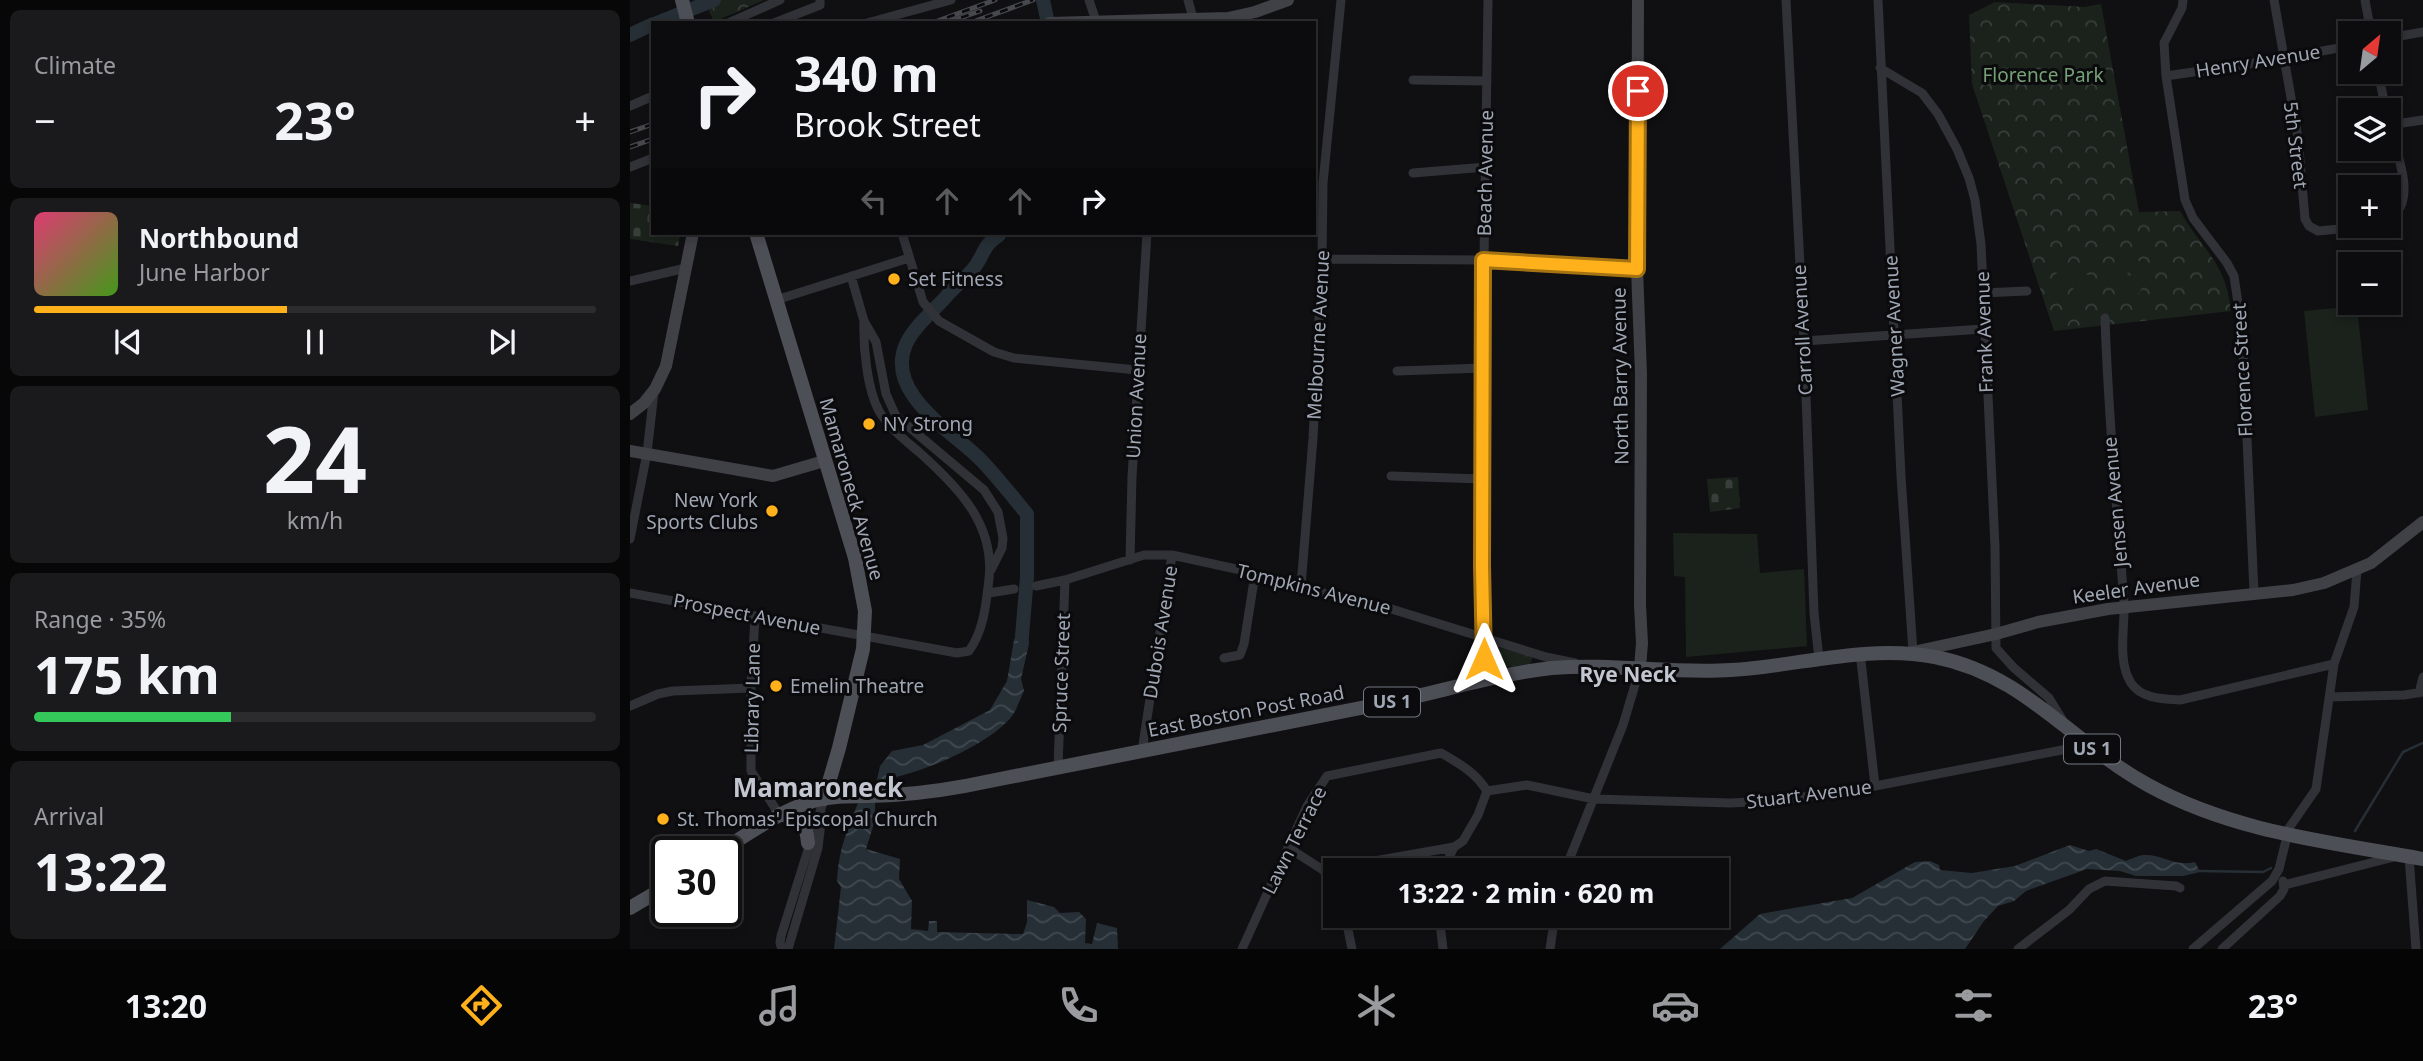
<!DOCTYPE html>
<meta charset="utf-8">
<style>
body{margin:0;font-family:"Noto Sans",sans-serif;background:#1a1a1c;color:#f1f3f6;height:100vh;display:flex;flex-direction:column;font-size:26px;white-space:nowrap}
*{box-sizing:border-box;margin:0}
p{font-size:23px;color:#9a9b9e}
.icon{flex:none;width:38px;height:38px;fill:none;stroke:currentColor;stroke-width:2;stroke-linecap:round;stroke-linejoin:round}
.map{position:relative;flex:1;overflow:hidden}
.panel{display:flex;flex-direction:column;gap:10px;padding:10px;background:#070708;width:630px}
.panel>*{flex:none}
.guide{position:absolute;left:21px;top:21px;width:665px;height:214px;border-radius:0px;box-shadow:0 4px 10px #0003,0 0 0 2px #2c2c2e;background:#0c0c0e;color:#f1f3f6;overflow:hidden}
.needle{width:46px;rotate:29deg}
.controls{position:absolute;left:1708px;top:21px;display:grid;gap:14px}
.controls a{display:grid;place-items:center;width:63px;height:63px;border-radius:0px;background:#0c0c0e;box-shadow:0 4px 10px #0003,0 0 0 2px #2c2c2e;font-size:35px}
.speed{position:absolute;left:21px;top:836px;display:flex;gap:14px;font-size:35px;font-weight:700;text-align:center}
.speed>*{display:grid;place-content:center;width:91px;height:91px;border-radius:50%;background:#0c0c0e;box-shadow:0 4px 10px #0003,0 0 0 2px #2c2c2e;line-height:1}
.speed .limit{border:4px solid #111;border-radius:10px;background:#fff;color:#111}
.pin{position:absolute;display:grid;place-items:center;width:60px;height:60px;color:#fff;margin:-30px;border:4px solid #fff;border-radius:50%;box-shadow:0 2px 7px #0007}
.me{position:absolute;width:77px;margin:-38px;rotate:0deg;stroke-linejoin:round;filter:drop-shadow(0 0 5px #0008)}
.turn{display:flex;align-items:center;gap:24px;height:147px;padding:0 28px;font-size:32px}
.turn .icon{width:91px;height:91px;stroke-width:2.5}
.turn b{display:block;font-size:49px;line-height:60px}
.lanes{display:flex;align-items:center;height:66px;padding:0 28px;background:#0003;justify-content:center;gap:35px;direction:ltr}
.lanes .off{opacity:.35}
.big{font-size:52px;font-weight:700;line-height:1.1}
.panel .tile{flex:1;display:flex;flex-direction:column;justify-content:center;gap:10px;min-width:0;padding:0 24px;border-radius:10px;background:#1a1a1c}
.panel .dial{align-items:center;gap:0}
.dial b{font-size:91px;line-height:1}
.song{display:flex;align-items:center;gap:21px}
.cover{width:84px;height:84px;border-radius:10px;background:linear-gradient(135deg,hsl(340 70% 55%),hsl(100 70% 35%))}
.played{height:7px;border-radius:4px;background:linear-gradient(90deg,#ffb11b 45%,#2c2c2e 45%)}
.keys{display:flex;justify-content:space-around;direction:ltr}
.heat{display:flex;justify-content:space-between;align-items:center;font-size:38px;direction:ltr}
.charge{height:10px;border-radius:5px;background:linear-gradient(90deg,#34c759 35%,#2c2c2e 0)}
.trip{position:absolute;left:693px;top:858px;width:406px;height:70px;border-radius:0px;background:#0c0c0e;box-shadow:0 4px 10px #0003,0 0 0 2px #2c2c2e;font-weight:700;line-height:70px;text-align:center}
.menu{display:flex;height:112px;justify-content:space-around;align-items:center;background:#050506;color:#9a9b9e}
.menu .icon{width:49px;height:49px}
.menu .current{color:#ffb11b}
.menu b{font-size:32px;color:#f1f3f6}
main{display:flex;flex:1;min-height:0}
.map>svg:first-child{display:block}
.cemetery{fill:url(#cemetery-stones)}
.park{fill:url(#park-crowns)}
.pitch{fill:#1a221b}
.water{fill:url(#water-waves)}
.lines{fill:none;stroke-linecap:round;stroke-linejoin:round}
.stream{stroke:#262f36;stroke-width:2.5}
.river{stroke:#262f36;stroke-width:14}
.street{stroke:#313237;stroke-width:9}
.secondary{stroke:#3f4147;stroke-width:12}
.primary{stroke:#4d4f56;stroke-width:14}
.rail-casing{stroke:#46484e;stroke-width:5}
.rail{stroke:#0b0b0d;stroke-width:2.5;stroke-dasharray:8;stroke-linecap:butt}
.route-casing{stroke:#a67312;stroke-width:18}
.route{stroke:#ffb11b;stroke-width:12}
.poi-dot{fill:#ffb11b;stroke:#0b0b0d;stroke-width:2.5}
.labels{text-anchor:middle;stroke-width:6;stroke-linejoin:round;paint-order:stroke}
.shield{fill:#0b0b0d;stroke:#737882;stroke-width:2}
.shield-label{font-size:18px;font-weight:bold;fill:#a0a7b4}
.street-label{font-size:19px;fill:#a0a7b4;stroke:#0b0b0d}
.park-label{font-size:19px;fill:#76a178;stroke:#0b0b0d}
.poi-label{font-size:19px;fill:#a0a7b4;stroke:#0b0b0d;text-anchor:start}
.neighbourhood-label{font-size:21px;font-weight:bold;fill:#c2c6d0;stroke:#0b0b0d}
.district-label{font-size:26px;font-weight:bold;fill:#c2c6d0;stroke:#0b0b0d}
</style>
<main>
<section class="panel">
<div class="tile"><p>Climate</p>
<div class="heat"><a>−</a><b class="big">23°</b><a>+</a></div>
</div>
<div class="tile">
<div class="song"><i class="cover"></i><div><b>Northbound</b><p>June Harbor</p></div></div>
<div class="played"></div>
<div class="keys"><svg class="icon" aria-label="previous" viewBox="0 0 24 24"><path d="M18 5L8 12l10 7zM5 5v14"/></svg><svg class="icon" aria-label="pause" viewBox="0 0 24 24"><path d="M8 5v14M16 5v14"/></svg><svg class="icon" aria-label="next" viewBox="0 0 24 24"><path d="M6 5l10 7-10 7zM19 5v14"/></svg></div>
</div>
<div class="tile dial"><b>24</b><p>km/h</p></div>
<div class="tile"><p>Range · 35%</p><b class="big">175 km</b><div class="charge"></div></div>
<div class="tile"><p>Arrival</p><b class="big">13:22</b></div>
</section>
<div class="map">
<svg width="1793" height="949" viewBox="0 0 1793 949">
<defs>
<pattern id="cemetery-stones" width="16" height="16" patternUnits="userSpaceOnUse" patternTransform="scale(1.75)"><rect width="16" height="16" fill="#1a221b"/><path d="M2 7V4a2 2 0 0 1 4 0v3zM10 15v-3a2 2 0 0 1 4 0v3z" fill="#383f3a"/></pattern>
<pattern id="park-crowns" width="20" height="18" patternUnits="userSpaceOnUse" patternTransform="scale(1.75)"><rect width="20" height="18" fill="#1a221b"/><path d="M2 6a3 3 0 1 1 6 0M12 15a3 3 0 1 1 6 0" fill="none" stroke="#383f3a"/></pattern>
<pattern id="water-waves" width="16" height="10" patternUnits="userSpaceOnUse" patternTransform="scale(1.75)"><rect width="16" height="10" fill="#262f36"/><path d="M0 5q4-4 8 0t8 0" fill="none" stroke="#424a51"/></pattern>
</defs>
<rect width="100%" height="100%" fill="#101012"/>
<path class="cemetery" d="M0,203L23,206V233H50L48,246L0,239Z
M1108,477L1110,508L1080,512L1077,479Z"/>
<path class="park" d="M74,0H134L84,22Z
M1365,2L1454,7L1471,4L1509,212L1550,211C1573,251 1596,262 1601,311L1424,331L1342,84L1339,15Z
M860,645L903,657L900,664L860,669Z"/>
<path class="pitch" d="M1489,253L1503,259L1492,287L1477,281Z
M1507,260L1521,266L1509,294L1495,288Z
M1430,264L1443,269L1432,295L1420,290Z
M1450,272L1463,277L1452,303L1440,298Z
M1727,306L1738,410L1685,417L1674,311Z
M1043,533L1127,534L1130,573L1174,569L1177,646L1056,657L1055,577L1044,576Z"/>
<path class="water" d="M398,616L399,644L391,679L394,691C390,699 387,709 382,716C359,745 292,773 256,779L245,804V820L236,849L270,859L269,879L282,901L281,929L298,931L299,921H307V932L393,934L397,922V900L424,907L430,913L449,912L456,919L455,943L462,944L467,923L487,928L488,949H204L211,887L207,881C208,852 217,830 228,803H236L247,779L250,766L262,751L293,745L360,710L377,681L384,640L391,619Z
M1440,845L1459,851L1466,849L1496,861C1501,859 1507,856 1513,855C1533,854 1543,867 1565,862L1570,872L1553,876H1506L1490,871L1457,869L1396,891L1384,901L1368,906L1354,921L1335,949H1090L1130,914L1222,898L1285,862L1300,861L1309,865L1310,870L1342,873L1385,866Z"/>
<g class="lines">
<path class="stream" d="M1725,831L1773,752L1793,743
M1568,871L1633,872L1641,868"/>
<path class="river" d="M413,0L418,23
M27,23L84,0
M0,35L23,24
M369,233V235C353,245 354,255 344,268C335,279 323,288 314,299C301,313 284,327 276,344C254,394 324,432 352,461C368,478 382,496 397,514V577L392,636"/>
<path class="street" d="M459,0L466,21
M558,0L563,18
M1156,0L1174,341L1184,613L1189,659
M1248,0L1271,476L1283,652
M1553,0L1552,8L1534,43L1536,76L1555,200L1563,218L1597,263L1604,276L1612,330L1624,592
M1644,0L1668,138L1675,219L1679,226L1688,231L1741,226
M1735,0L1741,33
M98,23L150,0
M144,23L190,5V0
M237,23L321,0
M1759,38L1793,32
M1250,68L1292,93L1308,114L1327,149L1339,178L1345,200L1351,244L1365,547L1366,648L1383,667L1419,698L1432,719
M1748,72L1756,110
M1536,76L1631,62L1720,46
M783,80L857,81
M0,106L23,96
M1759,125L1793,120
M1759,126C1766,152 1789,201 1759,219
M0,167L23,158
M783,173L856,167
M272,233L293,302L309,321L364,352L384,358L507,370
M692,259L854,260L1007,269
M221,276L234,321L246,342L256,394L266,416L354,490L368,512L373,538L372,548L361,570
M0,281L56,268
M1352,293L1397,291
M146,300L279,258
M1475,318C1478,414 1487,508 1494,603C1495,628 1487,661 1501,683C1512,699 1532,699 1550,700L1704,664
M1174,341L1353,329
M767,371L854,368
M761,476L853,479
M0,539L17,453L24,392
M500,560L502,477L517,233
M406,586L435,580L514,555H542L606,569L712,598L755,607L916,657L945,663
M671,586L683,438L692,259L693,183L711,0
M0,593L327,653L339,651C354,630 356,604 359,579C365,524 328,487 290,453C275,440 259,428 249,411C237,389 233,346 234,321
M359,593L384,589
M125,616L121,688V771L149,814
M1230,652L1245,786
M594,658L610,655L614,644L625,574
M854,681V260L858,0
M1789,693L1793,677
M1699,697L1774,695L1793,692
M0,706L28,694L43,691L121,688
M512,751L542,555
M428,767L435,580
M857,791L897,785L964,799L1101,803L1154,800L1245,786L1458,745
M660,843L665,852L693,870L705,884
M1779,857L1786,949
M693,870L824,847
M813,870L824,847L833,841L848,815L857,791
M935,870L993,725L1010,668
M1654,885L1764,857
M715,915L722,949
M809,915L813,949
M152,949L150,943L151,936L194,799
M158,949L188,848L192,814
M612,949L677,806L697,776L811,753C830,764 845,772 857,791
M920,949L925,915
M1388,949L1439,910L1459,889L1475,881L1546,886L1550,888
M1563,949L1642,881L1649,869L1659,828L1686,789L1704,664L1724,607L1727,570
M1592,949L1650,896L1654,889L1653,881"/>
<path class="secondary" d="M1008,0L1007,269L1011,374L1010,605L1012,643L1010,668
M419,23L598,18L625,12L658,0
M0,414L14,403L25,389L36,366L63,233
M0,451L143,476L194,461
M1283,652L1366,634L1408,622L1478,609L1663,590L1694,583L1741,563L1793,522"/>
<path class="primary" d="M52,0L58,23
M126,233L225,558L235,611L233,649L209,748L194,799
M150,814C171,818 176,821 178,843
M89,852C120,833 148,812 183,801C208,794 237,797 263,795C296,793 328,788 360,781C492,755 624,729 756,703C811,692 866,674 922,668C982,663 1041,674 1101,670C1170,666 1236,644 1305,657C1394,674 1443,744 1518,785C1603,832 1699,842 1793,859
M0,908L37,886"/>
<defs>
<path id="rail" d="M302,23L365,0
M316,23L350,11
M340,23L403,0
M0,132L23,124
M0,147L23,139"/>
</defs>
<use href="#rail" class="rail-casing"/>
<use href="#rail" class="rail"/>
</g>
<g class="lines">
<defs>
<path id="route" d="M854,659L852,566L853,260L1007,269L1008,91"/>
</defs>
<use href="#route" class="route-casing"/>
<use href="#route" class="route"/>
</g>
<g class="poi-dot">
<circle cx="264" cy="279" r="7"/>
<circle cx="239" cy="424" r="7"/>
<circle cx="142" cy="511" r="7"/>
<circle cx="146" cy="686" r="7"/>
<circle cx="33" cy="819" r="7"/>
</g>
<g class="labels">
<g class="shield">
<rect x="734" y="687.5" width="56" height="29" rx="5"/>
<rect x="1434" y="734.5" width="56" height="29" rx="5"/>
</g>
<g class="shield-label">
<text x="762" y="708">US 1</text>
<text x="1462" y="755">US 1</text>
</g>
<g class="street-label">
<text transform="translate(1628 61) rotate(-9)" y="7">Henry Avenue</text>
<text transform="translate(1666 145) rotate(83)" y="7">5th Street</text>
<text transform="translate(855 173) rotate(-89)" y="7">Beach Avenue</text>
<text transform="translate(1264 326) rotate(-93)" y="7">Wagner Avenue</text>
<text transform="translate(1172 330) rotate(-93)" y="7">Carroll Avenue</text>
<text transform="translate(1354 332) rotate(-92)" y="7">Frank Avenue</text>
<text transform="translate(688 335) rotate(-87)" y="7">Melbourne Avenue</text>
<text transform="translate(1612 370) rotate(-93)" y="7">Florence Street</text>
<text transform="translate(990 376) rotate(-91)" y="7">North Barry Avenue</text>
<text transform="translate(506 396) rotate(-87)" y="7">Union Avenue</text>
<text transform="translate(222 489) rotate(74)" y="7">Mamaroneck Avenue</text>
<text transform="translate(1485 502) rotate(-95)" y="7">Jensen Avenue</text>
<text transform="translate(1506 588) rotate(-8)" y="7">Keeler Avenue</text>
<text transform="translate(684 589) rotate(14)" y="7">Tompkins Avenue</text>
<text transform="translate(117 614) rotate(11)" y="7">Prospect Avenue</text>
<text transform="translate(530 632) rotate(-81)" y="7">Dubois Avenue</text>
<text transform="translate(431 673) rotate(-88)" y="7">Spruce Street</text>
<text transform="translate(122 698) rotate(-89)" y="7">Library Lane</text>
<text transform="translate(616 711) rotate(-11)" y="7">East Boston Post Road</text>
<text transform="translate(1179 794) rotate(-7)" y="7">Stuart Avenue</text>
<text transform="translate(664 840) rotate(-63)" y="7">Lawn Terrace</text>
</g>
<g class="park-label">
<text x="1413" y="82">Florence Park</text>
</g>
<g class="poi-label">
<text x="278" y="286">Set Fitness</text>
<text x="253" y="431">NY Strong</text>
<text x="128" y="507" text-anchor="end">New York<tspan x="128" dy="22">Sports Clubs</tspan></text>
<text x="160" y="693">Emelin Theatre</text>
<text x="47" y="826">St. Thomas' Episcopal Church</text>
</g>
<g class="neighbourhood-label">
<text x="998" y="682">Rye Neck</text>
</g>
<g class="district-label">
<text x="188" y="797">Mamaroneck</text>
</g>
</g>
</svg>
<div class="controls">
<a><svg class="needle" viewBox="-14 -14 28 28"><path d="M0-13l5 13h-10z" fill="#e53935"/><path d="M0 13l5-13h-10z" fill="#9a9b9e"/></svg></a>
<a><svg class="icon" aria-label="layers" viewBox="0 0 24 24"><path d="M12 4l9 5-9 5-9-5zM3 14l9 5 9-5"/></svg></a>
<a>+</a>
<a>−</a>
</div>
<div class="speed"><div class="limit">30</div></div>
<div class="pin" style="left:1008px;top:91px;background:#d93025"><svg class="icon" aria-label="arrive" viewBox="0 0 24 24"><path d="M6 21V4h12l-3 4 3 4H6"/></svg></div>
<svg class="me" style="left:854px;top:659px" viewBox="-20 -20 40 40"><path d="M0-17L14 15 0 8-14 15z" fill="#ffb11b" stroke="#fff" stroke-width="4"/></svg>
<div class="trip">13:22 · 2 min · 620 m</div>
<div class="guide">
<div class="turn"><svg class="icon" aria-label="right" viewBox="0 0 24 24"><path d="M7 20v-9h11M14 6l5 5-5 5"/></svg><div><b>340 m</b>Brook Street</div></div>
<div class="lanes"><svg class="icon off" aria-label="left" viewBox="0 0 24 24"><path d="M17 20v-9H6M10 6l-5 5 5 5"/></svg><svg class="icon off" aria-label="ahead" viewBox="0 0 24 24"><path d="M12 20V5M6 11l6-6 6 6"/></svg><svg class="icon off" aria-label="ahead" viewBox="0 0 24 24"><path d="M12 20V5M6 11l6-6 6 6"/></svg><svg class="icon" aria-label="right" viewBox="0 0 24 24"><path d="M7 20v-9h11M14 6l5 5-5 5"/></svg></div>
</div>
</div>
</main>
<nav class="menu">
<b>13:20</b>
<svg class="icon current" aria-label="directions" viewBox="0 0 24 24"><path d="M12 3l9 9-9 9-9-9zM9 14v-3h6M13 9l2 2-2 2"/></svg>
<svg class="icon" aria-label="music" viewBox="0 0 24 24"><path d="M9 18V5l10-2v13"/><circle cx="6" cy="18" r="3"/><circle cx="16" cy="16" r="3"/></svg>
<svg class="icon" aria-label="phone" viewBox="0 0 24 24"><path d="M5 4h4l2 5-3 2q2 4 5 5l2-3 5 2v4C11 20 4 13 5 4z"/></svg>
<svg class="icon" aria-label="climate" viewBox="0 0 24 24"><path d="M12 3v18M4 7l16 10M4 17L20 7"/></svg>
<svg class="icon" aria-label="car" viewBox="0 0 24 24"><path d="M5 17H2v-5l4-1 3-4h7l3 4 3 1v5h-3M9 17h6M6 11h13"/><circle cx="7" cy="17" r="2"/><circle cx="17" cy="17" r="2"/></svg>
<svg class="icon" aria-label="filters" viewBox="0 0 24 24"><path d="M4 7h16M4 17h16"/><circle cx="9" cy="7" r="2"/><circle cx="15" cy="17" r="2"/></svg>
<b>23°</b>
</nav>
